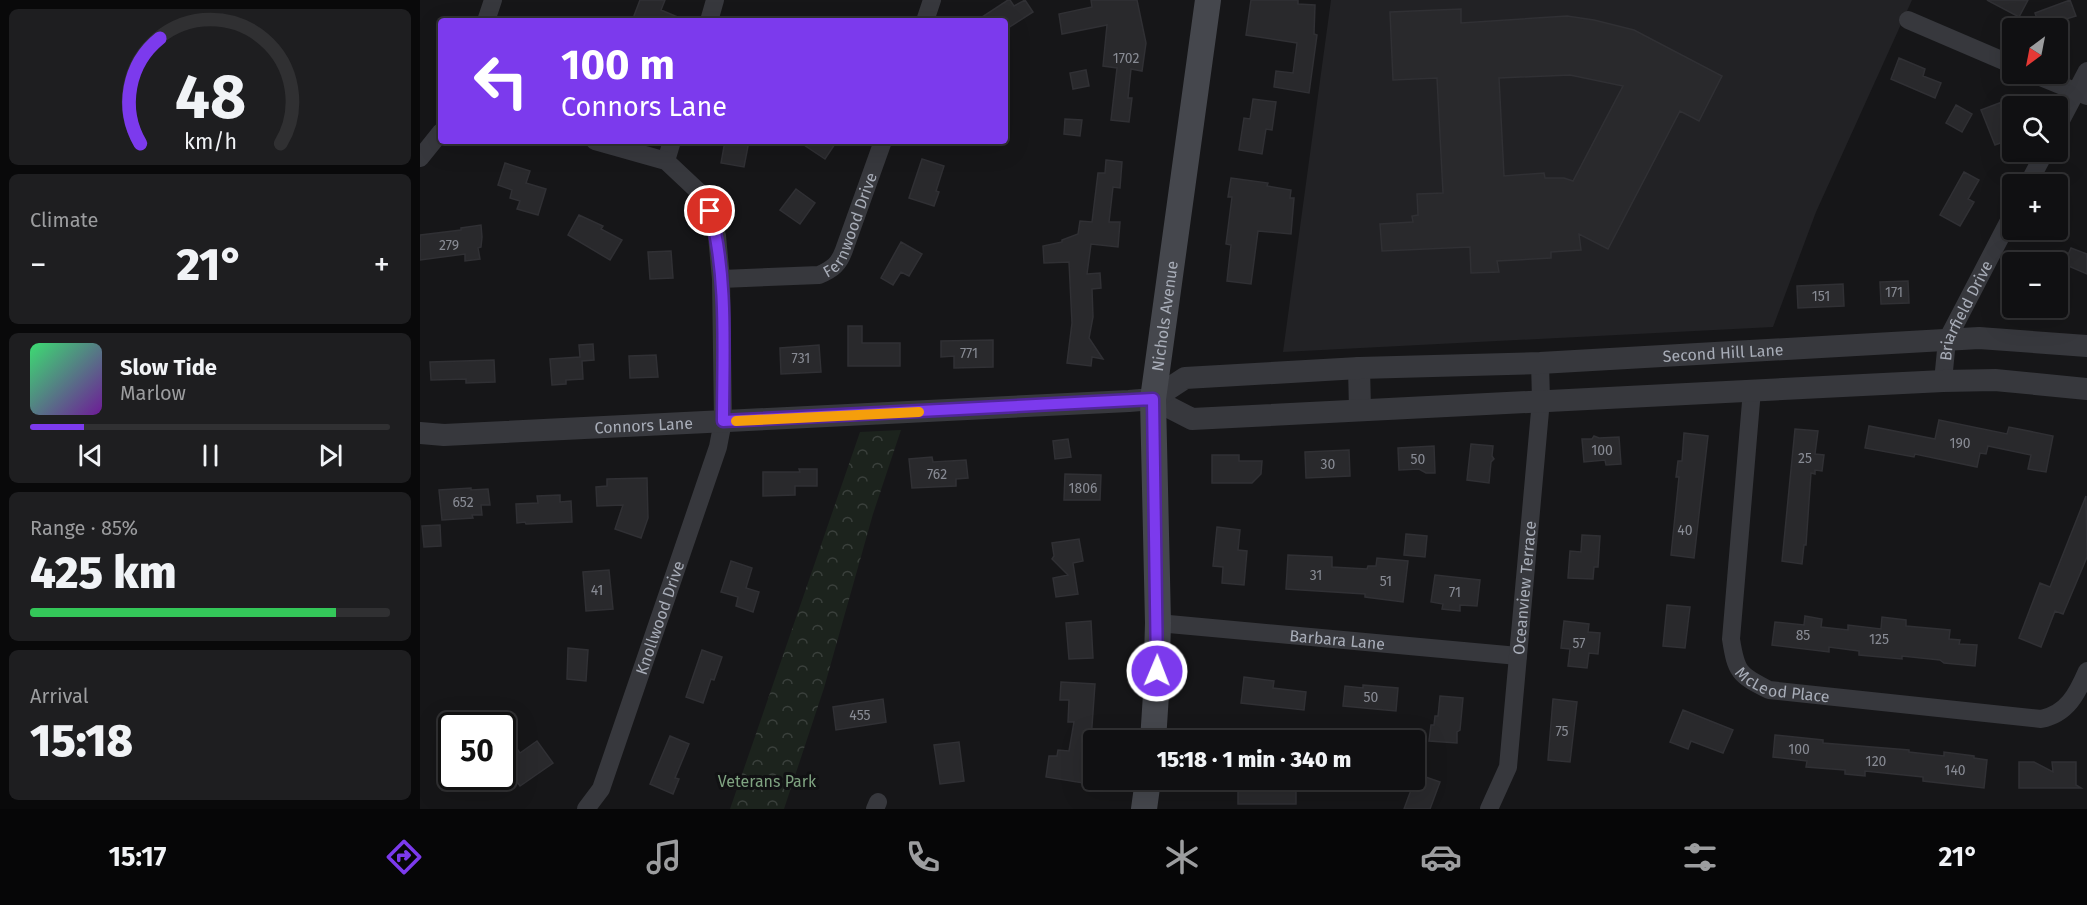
<!DOCTYPE html>
<meta charset="utf-8">
<style>
body{margin:0;font-family:"Fira Sans",sans-serif;background:#1e1e20;color:#f1f3f6;height:100vh;display:flex;flex-direction:column;font-size:22px;white-space:nowrap}
*{box-sizing:border-box;margin:0}
p{font-size:20px;color:#9c9d9f}
.icon{flex:none;width:33px;height:33px;fill:none;stroke:currentColor;stroke-width:2;stroke-linecap:round;stroke-linejoin:round}
.map{position:relative;flex:1;overflow:hidden}
.sheet{display:flex;flex-direction:column;gap:9px;padding:9px;background:#09090a;width:420px}
.sheet>*{flex:none}
.hud{position:absolute;left:18px;top:18px;width:570px;height:126px;border-radius:6px;box-shadow:0 6px 24px #0002,0 0 0 2px #303032;background:#7c3aed;color:#fff;overflow:hidden}
.needle{width:39px;rotate:212deg}
.tools{position:absolute;left:1582px;top:18px;display:grid;gap:12px}
.tools a{display:grid;place-items:center;width:66px;height:66px;border-radius:6px;background:#101012;box-shadow:0 6px 24px #0002,0 0 0 2px #303032;font-size:30px}
.speed{position:absolute;left:18px;top:712px;display:flex;gap:12px;font-size:30px;font-weight:700;text-align:center}
.speed>*{display:grid;place-content:center;width:78px;height:78px;border-radius:50%;background:#101012;box-shadow:0 6px 24px #0002,0 0 0 2px #303032;line-height:1}
.speed .limit{border:3px solid #111;border-radius:9px;background:#fff;color:#111}
.pin{position:absolute;display:grid;place-items:center;width:51px;height:51px;color:#fff;margin:-26px;border:3px solid #fff;border-radius:50%;box-shadow:0 2px 6px #0007}
.me{position:absolute;width:66px;margin:-33px;rotate:1deg;stroke-linejoin:round;filter:drop-shadow(0 0 4px #0008)}
.turn{display:flex;align-items:center;gap:21px;height:126px;padding:0 24px;font-size:27px}
.turn .icon{width:78px;height:78px;stroke-width:2.5}
.turn b{display:block;font-size:42px;line-height:51px}
.big{font-size:45px;font-weight:800;line-height:1.1}
.sheet .tile{flex:1;display:flex;flex-direction:column;justify-content:center;gap:9px;min-width:0;padding:0 21px;border-radius:9px;background:#1e1e20}
.sheet .dial{align-items:center;gap:0}
.dial svg{height:156px;overflow:visible;fill:none;stroke:#303032;stroke-width:7;stroke-linecap:round;text-anchor:middle}
.dial text{fill:#f1f3f6;stroke:none}
.song{display:flex;align-items:center;gap:18px}
.cover{width:72px;height:72px;border-radius:9px;background:linear-gradient(135deg,hsl(140 70% 55%),hsl(280 70% 35%))}
.played{height:6px;border-radius:3px;background:linear-gradient(90deg,#7c3aed 15%,#303032 15%)}
.keys{display:flex;justify-content:space-around;direction:ltr}
.heat{display:flex;justify-content:space-between;align-items:center;font-size:33px;direction:ltr}
.charge{height:9px;border-radius:4px;background:linear-gradient(90deg,#34c759 85%,#303032 0)}
.trip{position:absolute;left:663px;top:730px;width:342px;height:60px;border-radius:6px;background:#101012;box-shadow:0 6px 24px #0002,0 0 0 2px #303032;font-weight:800;line-height:60px;text-align:center}
.menu{display:flex;height:96px;justify-content:space-around;align-items:center;background:#060607;color:#9c9d9f}
.menu .icon{width:42px;height:42px}
.menu .selected{color:#7c3aed}
.menu b{font-size:27px;color:#f1f3f6}
main{display:flex;flex:1;min-height:0}
.map>svg:first-child{display:block}
.built{fill:#222225}
.forest{fill:url(#forest-crowns)}
.building{fill:#29292c;stroke:#303034;stroke-width:1.5;fill-rule:evenodd}
.lines{fill:none;stroke-linecap:round;stroke-linejoin:round}
.minor{stroke:#37383d;stroke-width:18}
.tertiary{stroke:#37383d;stroke-width:22}
.secondary{stroke:#45474d;stroke-width:26}
.route-casing{stroke:#51269a;stroke-width:15}
.route{stroke:#7c3aed;stroke-width:10}
.slow{stroke:#f59e0b;stroke-width:10}
.labels{text-anchor:middle;stroke-width:6;stroke-linejoin:round;paint-order:stroke}
.number-label{font-size:14px;fill:#888b94}
.street-label{font-size:16px;fill:#a8adb8;stroke:#111113}
.park-label{font-size:16px;fill:#7fa381;stroke:#111113}
</style>
<main>
<section class="sheet">
<div class="tile dial"><svg viewBox="0 0 100 80">
<path d="M14 69A42 42 0 1 1 86 69"/>
<path d="M14 69A42 42 0 0 1 24 15" stroke="#7c3aed"/>
<text x="50" y="56" font-size="32" font-weight="700">48</text>
<text x="50" y="72" font-size="11">km/h</text>
</svg></div>
<div class="tile"><p>Climate</p>
<div class="heat"><a>−</a><b class="big">21°</b><a>+</a></div>
</div>
<div class="tile">
<div class="song"><i class="cover"></i><div><b>Slow Tide</b><p>Marlow</p></div></div>
<div class="played"></div>
<div class="keys"><svg class="icon" aria-label="previous" viewBox="0 0 24 24"><path d="M18 5L8 12l10 7zM5 5v14"/></svg><svg class="icon" aria-label="pause" viewBox="0 0 24 24"><path d="M8 5v14M16 5v14"/></svg><svg class="icon" aria-label="next" viewBox="0 0 24 24"><path d="M6 5l10 7-10 7zM19 5v14"/></svg></div>
</div>
<div class="tile"><p>Range · 85%</p><b class="big">425 km</b><div class="charge"></div></div>
<div class="tile"><p>Arrival</p><b class="big">15:18</b></div>
</section>
<div class="map">
<svg width="1667" height="809" viewBox="0 0 1667 809">
<defs>
<pattern id="forest-crowns" width="20" height="18" patternUnits="userSpaceOnUse" patternTransform="scale(1.5)"><rect width="20" height="18" fill="#1c231d"/><path d="M2 6a3 3 0 1 1 6 0M12 15a3 3 0 1 1 6 0" fill="none" stroke="#3a403c"/></pattern>
</defs>
<rect width="100%" height="100%" fill="#161618"/>
<path class="built" d="M911,0H1492L1396,212L1353,327L863,352Z"/>
<path class="forest" d="M481,430L453,514L404,688L364,809H310L440,432Z"/>
<path class="building" d="M220,0H245L241,10L267,21H212Z
M588,0H590L594,6L605,0L613,12L585,30V21H556Z
M671,0H717L726,43L722,71L711,69L708,98H712L709,122L691,120L697,68L683,66L687,25L642,34L639,14L672,7Z
M831,0H878V4L895,5L894,34L897,35L889,93L854,87L856,71L873,73L877,43L826,35Z
M1567,0H1608L1599,17Z
M1650,0L1656,16L1646,19L1649,25L1639,28H1620L1615,13Z
M1041,9V23L1147,16L1174,20L1214,30L1302,76L1279,121L1260,111L1188,249L1159,234L1161,250L1131,252V258L1077,261L1079,272L1051,273L1050,247L962,251L960,224L993,222L992,216L998,215L997,194L1023,193L1017,78L973,80L970,12ZM1150,75L1203,86L1153,181L1144,178H1125L1124,173L1084,176L1079,78Z
M1479,58L1505,69L1503,76L1521,83L1515,98L1471,79Z
M666,70L669,86L653,89L650,73Z
M833,99L856,102L852,130L846,129L842,154L819,150L824,118L830,119Z
M1582,102L1592,128L1585,131L1588,140L1575,145L1561,110Z
M1536,105L1552,114L1542,132L1526,123Z
M645,119L662,120L660,136L644,134Z
M305,141H329L324,167L301,163Z
M378,141H417L405,159Z
M502,159L524,166L516,191L519,192L514,206L489,198Z
M686,160L702,162L700,188L693,187L689,222H700L698,247L671,244L667,274L680,273L681,288L672,289L673,317L669,338L683,359L672,357L671,366L647,363L652,323L649,262L624,263L623,246L642,242V240L658,234L660,221L672,222L678,173H685Z
M85,163L110,171L106,183L126,189L118,215L97,209L100,201L90,198L92,190L78,185Z
M1544,172L1559,180L1548,199L1554,202L1540,226L1520,215Z
M811,178L848,183L847,186L871,190L870,198H874L871,234L838,231L831,284L807,281L811,245L806,244L812,197H808Z
M376,189L395,203L380,224L360,210Z
M159,215L183,226L181,229L202,240L190,260L148,235Z
M61,225L62,237L61,247L58,248L60,259L45,261V254L0,260V235L41,230V228Z
M481,242L502,254L489,276L481,272L473,285L461,278Z
M1651,248L1667,254V274L1644,264Z
M251,251L253,278L230,279L228,252Z
M1488,281L1489,303L1461,304L1460,282Z
M1423,284L1424,306L1378,308L1377,286Z
M428,326H442V343H480V366H428Z
M573,340V367L534,368V356L521,357V341Z
M173,344L174,360L162,361L163,379L146,380V384L132,385L130,359L160,357L159,345Z
M399,345L401,372L361,374L360,348Z
M236,355L238,377L210,378L209,356Z
M74,360L75,382L46,383V379L11,380L10,362Z
M1519,420L1587,434L1589,427L1633,436L1626,472L1608,469L1611,455L1568,446L1566,454L1560,453L1557,467L1495,454L1494,457L1445,448L1449,426L1515,439Z
M1375,429L1398,431L1395,454L1404,455L1402,471L1395,470V474L1391,473L1386,545H1384L1382,564L1362,561Z
M1264,433L1288,436L1274,558L1251,555L1259,477H1256L1258,461H1262Z
M1174,436L1179,438L1199,437L1201,464L1186,465L1185,460L1164,462L1162,439H1172Z
M648,439L651,457L635,459L633,441Z
M1051,444L1073,446L1072,456L1074,459L1071,462L1069,483L1047,480Z
M1014,446L1015,473H1006L999,469L979,470L978,448Z
M929,450L930,476L886,478L885,452Z
M792,455H819V461H842L841,474L832,483H792Z
M512,457L513,462L546,460L548,478L536,479V486L492,488L489,459Z
M379,469H397V486H375V495L343,496V472H380Z
M645,474L681,475L680,500H644Z
M227,478L228,518L221,538L195,529L203,505L177,506L176,487L187,486V479Z
M51,488V490L68,489L70,505H61L62,515H52L53,518L22,520L19,490Z
M140,495V502L151,501L152,522L106,524L105,522L97,523L96,504L118,503L117,496Z
M1666,496L1667,557L1643,614L1635,611L1621,647L1599,638L1620,583L1630,587Z
M20,525L21,546L4,547L2,526Z
M797,527L820,530L818,550L827,551L824,585L802,583L803,567L793,566Z
M986,534L1007,536L1005,557L984,555Z
M1162,535L1180,536L1178,567H1174L1173,579L1148,578L1150,551L1161,552Z
M659,539L663,561L653,563L658,594L636,597L633,578L648,575L632,559L634,556L632,543Z
M868,555L912,557V567L947,569L948,566H956L957,558L988,561L983,602L945,597V594L866,589Z
M311,561L332,568L326,588L339,592L333,612L316,606L318,597L301,592Z
M189,570L193,609L166,611L163,572Z
M1015,575L1060,580L1057,606L1040,605V611L1022,609L1023,604L1011,602Z
M1247,605L1270,607L1265,648L1243,646Z
M1385,616L1402,619L1401,627L1428,630V625L1461,629L1462,617L1486,620V626L1530,630L1529,639L1540,640L1539,644L1557,645L1555,666L1524,663L1520,660L1482,656V659L1439,655V651L1409,647V652L1352,645L1355,622L1384,625Z
M671,621L673,658L649,659L646,623Z
M1144,621L1169,624L1168,632L1180,633L1178,654L1169,653L1167,668L1148,666L1150,649L1141,648Z
M148,648L168,650L166,681L147,679Z
M282,650L302,657L294,680L291,679L283,703L266,697Z
M824,677L854,681L853,688L886,692L884,710L821,703Z
M641,682L675,684L671,740L663,783L626,777L629,756H637L638,750L649,751L654,722H648L649,700H640Z
M943,685L978,688L976,711L923,706L925,686L943,688Z
M1020,696L1043,698L1040,730L1037,732V743L1009,741L1011,725H1014L1015,716H1018Z
M463,699L466,722L416,730L413,707Z
M1133,699L1157,702L1150,762L1128,760Z
M1263,710L1313,730L1303,753L1271,741L1268,749L1250,742Z
M82,728L100,753L117,741L133,763L100,786L82,761Z
M1355,735L1403,740V743L1489,750V752L1524,756V752L1554,756V758L1567,760L1564,788L1503,781V777L1445,771V776L1425,774V770L1386,767L1387,761L1353,757Z
M250,736L269,744L255,778L259,779L253,794L230,784Z
M539,742L544,781L520,784L514,745Z
M1599,762H1614L1633,772L1632,762H1656V785L1661,788H1599Z
M997,774L1020,782L1010,809H984Z
M844,781H876V804H818V786H844Z"/>
<g class="lines">
<g class="minor">
<path d="M1488,20L1593,65"/>
<path d="M66,21L73,0"/>
<path d="M289,21L295,0"/>
<path d="M505,21L512,0"/>
<path d="M1613,74L1667,96"/>
<path d="M1638,126L1667,71"/>
<path d="M0,158L21,132"/>
<path d="M246,161L252,141"/>
<path d="M1608,184L1625,152"/>
<path id="s1" d="M301,279L399,275C413,269 419,264 424,250L463,141"/>
<path id="s2" d="M1523,381L1527,340L1593,213"/>
<path id="s3" d="M1332,390L1311,639C1316,672 1319,675 1349,690L1621,719C1647,714 1657,694 1667,671"/>
<path id="s4" d="M738,623L1098,656"/>
<path id="s5" d="M166,809L181,789L298,447L303,421L301,279L297,236L290,211L279,192L246,161L175,141"/>
<path d="M455,809L458,802"/>
<path id="s6" d="M1069,809L1088,767L1121,400L1120,363"/>
</g>
<g class="tertiary">
<path d="M939,368L940,409"/>
<path d="M733,399L772,419L1523,381L1575,380L1667,389"/>
<path id="s7" d="M0,433L24,435L709,401L733,399L765,378L939,368L1120,363L1559,338L1667,346"/>
</g>
<g class="secondary">
<path id="s8" d="M733,741L736,694L738,623L733,399L788,0"/>
<path d="M724,809L728,780"/>
</g>
</g>
<g class="lines">
<defs>
<path id="route" d="M290,211C308,276 303,353 303,421L733,399L737,671"/>
</defs>
<use href="#route" class="route-casing"/>
<use href="#route" class="route"/>
<path class="slow" d="M316,421L499,412"/>
</g>
<g class="labels">
<g class="number-label">
<text x="706" y="63">1702</text>
<text x="29" y="250">279</text>
<text x="1474" y="297">171</text>
<text x="1401" y="301">151</text>
<text x="549" y="358">771</text>
<text x="381" y="363">731</text>
<text x="1540" y="448">190</text>
<text x="1182" y="455">100</text>
<text x="1385" y="463">25</text>
<text x="998" y="464">50</text>
<text x="908" y="469">30</text>
<text x="517" y="479">762</text>
<text x="663" y="493">1806</text>
<text x="43" y="507">652</text>
<text x="1265" y="535">40</text>
<text x="896" y="580">31</text>
<text x="966" y="586">51</text>
<text x="177" y="595">41</text>
<text x="1035" y="597">71</text>
<text x="1383" y="640">85</text>
<text x="1459" y="644">125</text>
<text x="1159" y="648">57</text>
<text x="951" y="702">50</text>
<text x="440" y="720">455</text>
<text x="1142" y="736">75</text>
<text x="1379" y="754">100</text>
<text x="1456" y="766">120</text>
<text x="1535" y="775">140</text>
</g>
<g class="street-label">
<text dy="6" stroke="none"><textPath href="#s1" startOffset="160">Fernwood Drive</textPath></text>
<text dy="6" stroke="none"><textPath href="#s2" startOffset="75">Briarfield Drive</textPath></text>
<text dy="6" stroke="none"><textPath href="#s8" startOffset="426">Nichols Avenue</textPath></text>
<text dy="6" stroke="none"><textPath href="#s7" startOffset="1311">Second Hill Lane</textPath></text>
<text dy="6" stroke="none"><textPath href="#s7" startOffset="224">Connors Lane</textPath></text>
<text dy="6" stroke="none"><textPath href="#s6" startOffset="226">Oceanview Terrace</textPath></text>
<text dy="6" stroke="none"><textPath href="#s5" startOffset="206">Knollwood Drive</textPath></text>
<text dy="6" stroke="none"><textPath href="#s4" startOffset="180">Barbara Lane</textPath></text>
<text dy="6" stroke="none"><textPath href="#s3" startOffset="330">McLeod Place</textPath></text>
</g>
<g class="park-label">
<text x="347" y="787">Veterans Park</text>
</g>
</g>
</svg>
<div class="tools">
<a><svg class="needle" viewBox="-14 -14 28 28"><path d="M0-13l5 13h-10z" fill="#e53935"/><path d="M0 13l5-13h-10z" fill="#9c9d9f"/></svg></a>
<a><svg class="icon" aria-label="search" viewBox="0 0 24 24"><circle cx="10" cy="10" r="6"/><path d="M15 15l6 6"/></svg></a>
<a>+</a>
<a>−</a>
</div>
<div class="speed"><div class="limit">50</div></div>
<div class="pin" style="left:290px;top:211px;background:#d93025"><svg class="icon" aria-label="arrive" viewBox="0 0 24 24"><path d="M6 21V4h12l-3 4 3 4H6"/></svg></div>
<svg class="me" style="left:737px;top:671px" viewBox="-20 -20 40 40"><circle r="17" fill="#7c3aed" stroke="#fff" stroke-width="3"/><path d="M0-11L8 9 0 5-8 9z" fill="#fff"/></svg>
<div class="trip">15:18 · 1 min · 340 m</div>
<div class="hud">
<div class="turn"><svg class="icon" aria-label="left" viewBox="0 0 24 24"><path d="M17 20v-9H6M10 6l-5 5 5 5"/></svg><div><b>100 m</b>Connors Lane</div></div>
</div>
</div>
</main>
<nav class="menu">
<b>15:17</b>
<svg class="icon selected" aria-label="directions" viewBox="0 0 24 24"><path d="M12 3l9 9-9 9-9-9zM9 14v-3h6M13 9l2 2-2 2"/></svg>
<svg class="icon" aria-label="music" viewBox="0 0 24 24"><path d="M9 18V5l10-2v13"/><circle cx="6" cy="18" r="3"/><circle cx="16" cy="16" r="3"/></svg>
<svg class="icon" aria-label="phone" viewBox="0 0 24 24"><path d="M5 4h4l2 5-3 2q2 4 5 5l2-3 5 2v4C11 20 4 13 5 4z"/></svg>
<svg class="icon" aria-label="climate" viewBox="0 0 24 24"><path d="M12 3v18M4 7l16 10M4 17L20 7"/></svg>
<svg class="icon" aria-label="car" viewBox="0 0 24 24"><path d="M5 17H2v-5l4-1 3-4h7l3 4 3 1v5h-3M9 17h6M6 11h13"/><circle cx="7" cy="17" r="2"/><circle cx="17" cy="17" r="2"/></svg>
<svg class="icon" aria-label="filters" viewBox="0 0 24 24"><path d="M4 7h16M4 17h16"/><circle cx="9" cy="7" r="2"/><circle cx="15" cy="17" r="2"/></svg>
<b>21°</b>
</nav>
